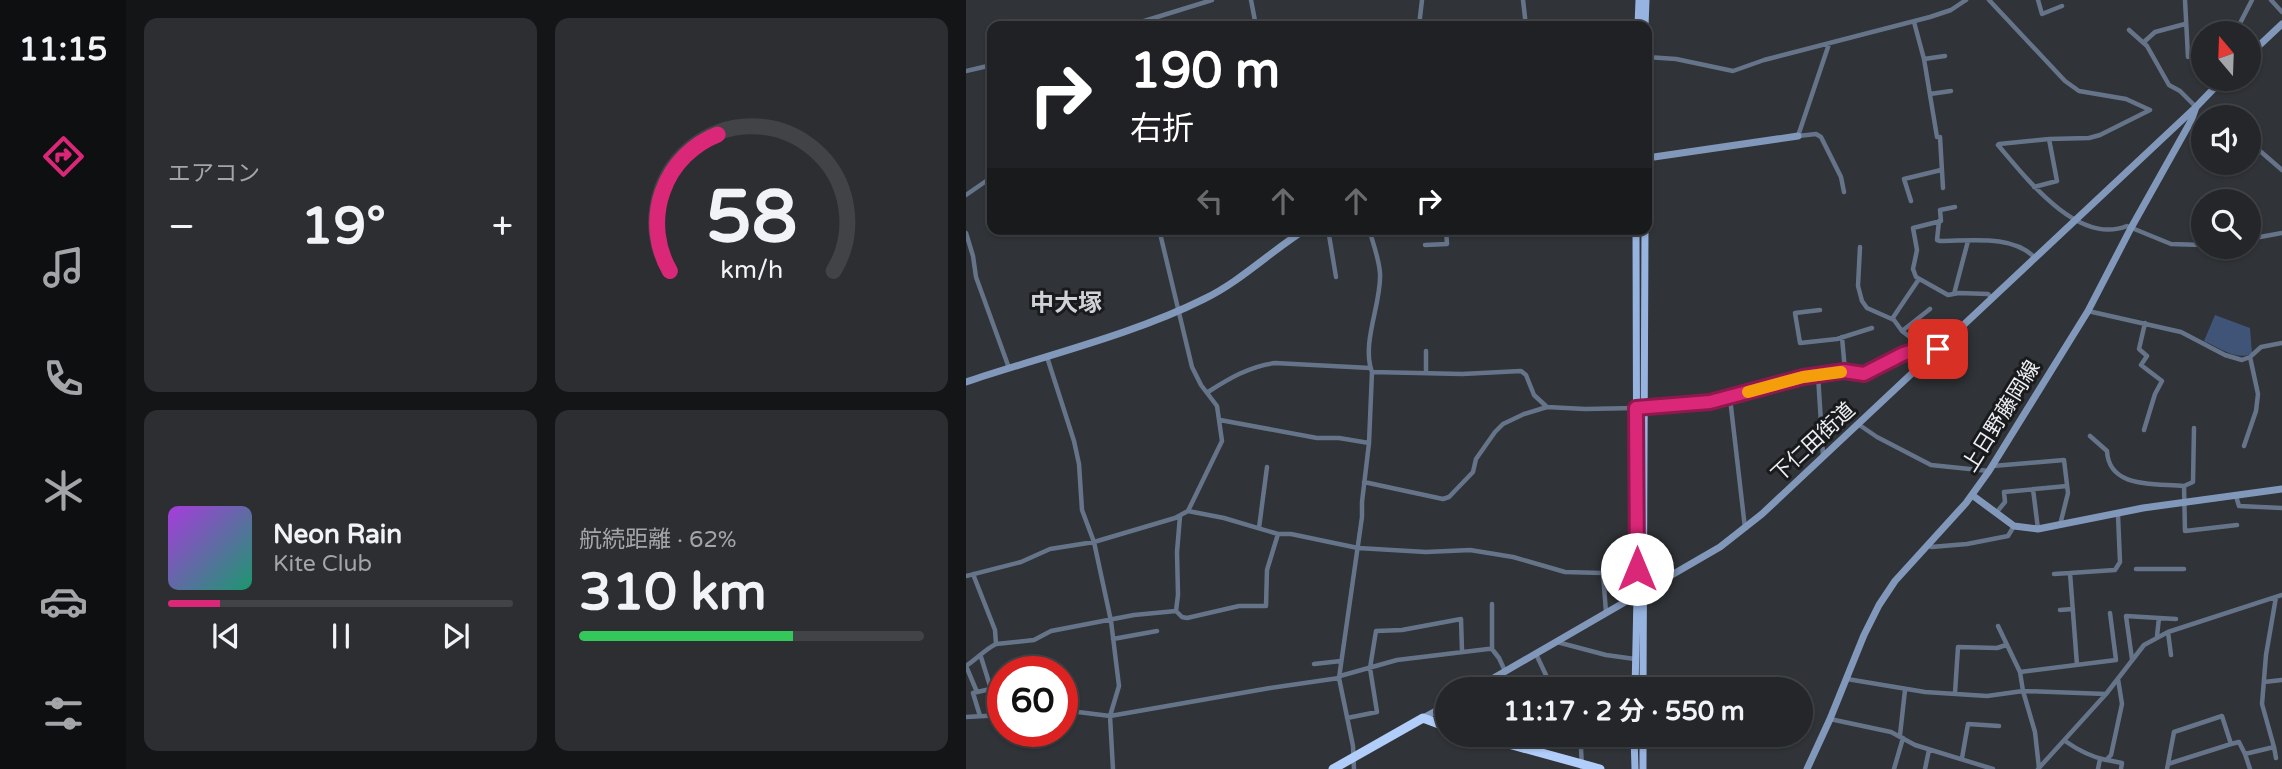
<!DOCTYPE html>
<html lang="ja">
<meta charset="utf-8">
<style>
body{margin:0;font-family:"Varela Round","Noto Sans JP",sans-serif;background:#2c2e31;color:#f1f3f6;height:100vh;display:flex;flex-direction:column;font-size:26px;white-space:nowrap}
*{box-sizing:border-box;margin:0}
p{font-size:23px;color:#a3a5a8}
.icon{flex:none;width:38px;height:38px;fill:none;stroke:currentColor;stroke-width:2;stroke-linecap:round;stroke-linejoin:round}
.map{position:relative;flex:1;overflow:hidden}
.details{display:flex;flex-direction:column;gap:18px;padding:18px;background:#141517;width:840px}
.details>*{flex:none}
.hud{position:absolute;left:21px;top:21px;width:665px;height:214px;border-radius:14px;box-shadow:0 2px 5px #0004,0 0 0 2px #414346;background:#202124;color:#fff;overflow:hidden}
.needle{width:46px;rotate:341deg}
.buttons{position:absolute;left:1225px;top:21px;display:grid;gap:14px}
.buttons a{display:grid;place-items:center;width:70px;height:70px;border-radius:50%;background:#242629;box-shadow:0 2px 5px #0004,0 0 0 2px #414346;font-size:35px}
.speed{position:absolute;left:21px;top:656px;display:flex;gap:14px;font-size:35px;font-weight:700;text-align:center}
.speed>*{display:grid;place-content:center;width:91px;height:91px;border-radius:50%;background:#242629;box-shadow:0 2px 5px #0004,0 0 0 2px #414346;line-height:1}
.speed .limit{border:10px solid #d22;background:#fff;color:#111}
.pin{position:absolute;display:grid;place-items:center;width:60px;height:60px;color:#fff;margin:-30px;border-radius:14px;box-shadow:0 4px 10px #0006}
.me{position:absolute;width:77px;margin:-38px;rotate:0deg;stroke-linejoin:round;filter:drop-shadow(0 0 5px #0008)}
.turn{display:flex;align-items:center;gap:24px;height:147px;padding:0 28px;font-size:32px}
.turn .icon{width:91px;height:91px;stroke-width:2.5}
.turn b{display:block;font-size:49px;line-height:60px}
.lanes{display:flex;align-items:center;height:66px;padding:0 28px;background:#0003;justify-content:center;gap:35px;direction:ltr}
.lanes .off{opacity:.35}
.big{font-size:52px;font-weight:700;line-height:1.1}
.details .card{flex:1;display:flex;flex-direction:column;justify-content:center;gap:10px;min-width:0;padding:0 24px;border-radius:14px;background:#2c2e31}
.details .dial{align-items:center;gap:0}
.dial svg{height:182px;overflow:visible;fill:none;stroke:#414346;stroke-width:7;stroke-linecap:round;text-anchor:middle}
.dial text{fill:#f1f3f6;stroke:none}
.song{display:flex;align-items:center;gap:21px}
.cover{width:84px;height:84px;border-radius:10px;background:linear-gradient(135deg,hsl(280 70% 55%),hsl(160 70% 35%))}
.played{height:7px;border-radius:4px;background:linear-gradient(90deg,#db2777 15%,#414346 15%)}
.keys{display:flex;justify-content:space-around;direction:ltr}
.heat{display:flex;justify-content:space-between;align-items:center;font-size:38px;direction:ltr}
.charge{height:10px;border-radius:5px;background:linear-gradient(90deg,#34c759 62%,#414346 0)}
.details .tiles{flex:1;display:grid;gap:18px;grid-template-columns:repeat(2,1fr)}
.trip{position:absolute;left:469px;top:677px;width:378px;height:70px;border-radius:35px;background:#242629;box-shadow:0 2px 5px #0004,0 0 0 2px #414346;font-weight:700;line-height:70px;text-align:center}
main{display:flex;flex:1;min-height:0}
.tab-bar{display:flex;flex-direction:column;width:126px;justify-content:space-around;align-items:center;background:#0e0f10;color:#a3a5a8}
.tab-bar .icon{width:49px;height:49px}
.tab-bar .on{color:#db2777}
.tab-bar b{font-size:32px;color:#f1f3f6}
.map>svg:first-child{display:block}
.green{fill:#3f5477}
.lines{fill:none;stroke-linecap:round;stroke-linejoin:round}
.street{stroke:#66748a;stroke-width:4.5}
.secondary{stroke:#8298bb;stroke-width:7}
.primary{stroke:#97b4e1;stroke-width:7}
.highway{stroke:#b1cdf9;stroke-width:9}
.route-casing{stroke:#8e194d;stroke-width:18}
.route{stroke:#db2777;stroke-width:12}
.slow{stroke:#f59e0b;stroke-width:12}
.labels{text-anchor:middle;stroke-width:6;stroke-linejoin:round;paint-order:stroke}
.street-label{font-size:21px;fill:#edeff2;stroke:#191a1c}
.quarter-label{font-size:24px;font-weight:bold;fill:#cfd3d8;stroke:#191a1c}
</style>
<main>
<nav class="tab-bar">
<b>11:15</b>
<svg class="icon on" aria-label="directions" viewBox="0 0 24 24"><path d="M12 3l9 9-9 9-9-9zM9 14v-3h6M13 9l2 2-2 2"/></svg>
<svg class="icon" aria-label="music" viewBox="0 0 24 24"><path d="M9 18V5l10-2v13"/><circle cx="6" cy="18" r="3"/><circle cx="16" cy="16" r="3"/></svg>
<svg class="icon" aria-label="phone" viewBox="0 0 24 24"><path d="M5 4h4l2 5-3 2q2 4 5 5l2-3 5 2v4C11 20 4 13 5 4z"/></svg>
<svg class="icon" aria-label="climate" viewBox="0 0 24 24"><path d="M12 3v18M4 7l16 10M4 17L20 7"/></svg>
<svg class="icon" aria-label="car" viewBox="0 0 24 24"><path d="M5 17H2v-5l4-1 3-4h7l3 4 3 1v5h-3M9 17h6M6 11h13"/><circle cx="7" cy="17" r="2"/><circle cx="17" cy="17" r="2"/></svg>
<svg class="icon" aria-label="filters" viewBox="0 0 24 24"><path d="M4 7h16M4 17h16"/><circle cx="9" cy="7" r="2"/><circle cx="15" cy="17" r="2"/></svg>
</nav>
<section class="details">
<div class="tiles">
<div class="card"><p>エアコン</p>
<div class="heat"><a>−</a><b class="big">19°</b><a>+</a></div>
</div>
<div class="card dial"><svg viewBox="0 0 100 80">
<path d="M14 69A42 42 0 1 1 86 69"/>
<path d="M14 69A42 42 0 0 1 35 9" stroke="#db2777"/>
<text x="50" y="56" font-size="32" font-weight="700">58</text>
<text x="50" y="72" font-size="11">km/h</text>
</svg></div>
<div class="card">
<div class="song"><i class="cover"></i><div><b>Neon Rain</b><p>Kite Club</p></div></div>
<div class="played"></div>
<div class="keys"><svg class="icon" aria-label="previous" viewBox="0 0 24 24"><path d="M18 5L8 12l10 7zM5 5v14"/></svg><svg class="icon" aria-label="pause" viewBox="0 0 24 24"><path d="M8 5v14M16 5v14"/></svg><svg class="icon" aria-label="next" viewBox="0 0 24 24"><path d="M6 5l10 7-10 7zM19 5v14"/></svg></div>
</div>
<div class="card"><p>航続距離 · 62%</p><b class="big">310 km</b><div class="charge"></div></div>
</div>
</section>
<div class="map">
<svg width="1316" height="769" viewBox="0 0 1316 769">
<rect width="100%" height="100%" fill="#303337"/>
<path class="green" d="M1249,315L1284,328L1286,353C1272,362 1252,347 1238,341Z"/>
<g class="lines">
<path class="street" d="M285,0L290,26
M557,0L560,26
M1023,0L1099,81L1113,91L1160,99L1184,110
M1072,0L1076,14L1096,6
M1219,0L1222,57
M1305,0L1316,12
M948,22L958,59L971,137
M162,26L246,0
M453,26L456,0
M1163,30L1181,46L1203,85L1214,91L1230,107
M1269,33L1286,0
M1178,42L1189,32L1219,24
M1230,42L1237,44
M863,44L832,136L850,134L855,137L875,177L878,192
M681,57L710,59L767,71L798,60L964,17L985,10L1000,0
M958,59L979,56
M0,71L26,65
M964,94L985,91
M974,137L977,188
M1033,144L1083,139L1123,138L1134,135L1184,110
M1286,144L1316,170
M1032,145C1060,178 1112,246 1161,226L1205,244L1237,245
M1068,187L1091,181L1083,139
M0,195L26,177
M945,201L938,179L975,170
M989,207L974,210L975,221L947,228L951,250L947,269L950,277L982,295L993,293L1022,294L1026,298
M973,221L971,240L974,241C1003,241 1047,234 1069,258
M193,229L226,367L235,385L251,406L256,441L222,511
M362,229L370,277
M0,233L7,256L10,277L43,368
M1283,239L1316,233
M459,245L481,244L480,229
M894,247L892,286L896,301L901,308L928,320L936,331L958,348
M988,294L1002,241
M854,310L829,313L834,343L871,339L906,328
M1122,311L1215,332L1259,355L1276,360L1284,357L1295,347L1316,343
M926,319L953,279
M936,331L964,309
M876,337L879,371
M81,357L108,441L113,464L116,510L128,542L145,621L153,686L144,716L147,769
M406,372L496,374L555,371L560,375L568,395L581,407
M460,373V351
M852,375L857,455
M242,392C262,379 284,366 309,363L404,368
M764,398L779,528
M679,407L744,402L837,377L879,371L898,374L938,354L958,348L972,349
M254,420L351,438H373L403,443
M892,424L911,437L965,465L1023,471
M1178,430L1189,394L1196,381L1175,365L1181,356L1173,349L1179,323
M1124,436L1141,451C1143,489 1189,483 1218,486L1219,531L1271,525
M1278,446L1290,411L1292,394L1284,357
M1027,466L1098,460L1102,493L1094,525
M398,482L477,499L483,497L507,472L510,459L529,432L537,424L558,414L581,407L619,409L670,408
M1218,486L1227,482L1228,428
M1067,489L1072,529
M1270,496L1273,506L1316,508
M1030,513L1039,502L1038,492L1101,486
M293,528L301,467
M962,545L965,547L1001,544L1042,536L1048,526
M1170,569H1218
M1088,574L1104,573
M0,576L55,562L84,549L128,542L209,518L222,511L258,518L312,534H325L392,548L460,552L504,550L547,557L599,572L637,573L640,612
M1094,610L1107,609
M210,611L212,595L211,552L214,516
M1032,626L1054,672L1057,691L1069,732L1073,768
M1202,632L1205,655
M1191,636L1193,618
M147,639L191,631
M591,642L640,655L669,659
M30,644L68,640L85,631L168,615L210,611L216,617L221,618L273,606H300L301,570L312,534
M526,649V604
M570,654L587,690
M15,657L25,689
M1166,659L1160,616L1210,619
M348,664L375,661
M1111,665L1104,573L1149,570L1154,562L1152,515
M0,666C11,659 18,650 30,644L29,630L7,574
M0,666L11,692
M1054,672L1150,660L1144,613
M374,676L431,660L522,649H526L533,658L539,671
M881,679L959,692L1021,696L1057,691L1140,694
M1298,682L1316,680
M989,693L992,647L1031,648L1040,645
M96,710L144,716L304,688L373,678
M14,716L7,693L37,686
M0,717L37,715
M381,718L411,712L404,668L410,631L436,630L495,619L496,651
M864,719L925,732L949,745L1027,769
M608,735L615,748L616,769
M934,735L939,690
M1099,741C1112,750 1125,757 1140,760L1145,755L1156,704L1152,679
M1308,747L1310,758
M996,758L1002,724L1033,726
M1141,760L1156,763L1155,769
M1202,764L1265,744
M388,769L387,746L373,678L396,517V502L403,443L406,372C395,343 416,302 414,273C413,259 407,243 403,229
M928,769L937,738
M959,769L963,750
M1072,769L1140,694L1178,645L1202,632L1316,595
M1132,769L1134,759
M1201,769L1208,732L1256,716L1265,744L1273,742L1279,754
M1284,769L1279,754L1308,747L1296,704L1300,655L1310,597"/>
<path class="secondary" d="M1283,55L1316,24
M681,158L832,136
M0,382C77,356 166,335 238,299C275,281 305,251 340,229
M1006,495L1048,526L1072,529L1177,508L1316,489
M507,690L754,547L796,514L1230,107
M457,718L481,705
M841,769L864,719L898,635L913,605L929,581L1000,503L1023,471L1122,311L1165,228L1225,121L1230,107L1257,79"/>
<path class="primary" d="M672,26L673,0
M679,26L680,0
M669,690L671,596L670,229
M677,690L679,229
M668,735L669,769
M677,769V735"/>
<path class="highway" d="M510,735L634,769
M367,769L457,718L481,727"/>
</g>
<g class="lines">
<defs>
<path id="route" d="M671,569L670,408L744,402L837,377L878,371L898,374L937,354L958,348L972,349"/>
</defs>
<use href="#route" class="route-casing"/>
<use href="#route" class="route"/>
<path class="slow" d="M782,392L837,377L875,372"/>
</g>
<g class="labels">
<g class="street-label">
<text transform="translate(1035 416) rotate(-58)" y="7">上日野藤岡線</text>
<text transform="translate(847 442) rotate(-43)" y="7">下仁田街道</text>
</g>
<g class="quarter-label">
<text x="100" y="311">中大塚</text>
</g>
</g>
</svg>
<div class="buttons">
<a><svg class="needle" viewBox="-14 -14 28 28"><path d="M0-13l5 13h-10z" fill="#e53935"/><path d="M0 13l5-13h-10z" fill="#a3a5a8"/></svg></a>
<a><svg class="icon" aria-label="sound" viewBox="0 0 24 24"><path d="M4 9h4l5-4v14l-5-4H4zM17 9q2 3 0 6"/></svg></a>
<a><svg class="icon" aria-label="search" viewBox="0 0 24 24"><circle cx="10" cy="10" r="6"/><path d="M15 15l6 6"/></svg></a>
</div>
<div class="speed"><div class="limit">60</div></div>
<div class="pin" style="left:972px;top:349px;background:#d93025"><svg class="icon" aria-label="arrive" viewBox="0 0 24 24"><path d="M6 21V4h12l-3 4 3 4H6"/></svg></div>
<svg class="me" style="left:671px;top:569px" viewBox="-20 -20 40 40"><circle r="19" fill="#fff"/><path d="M0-13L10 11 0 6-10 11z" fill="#db2777"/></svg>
<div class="trip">11:17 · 2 分 · 550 m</div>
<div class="hud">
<div class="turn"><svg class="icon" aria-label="right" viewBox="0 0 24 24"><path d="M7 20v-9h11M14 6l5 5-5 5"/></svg><div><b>190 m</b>右折</div></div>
<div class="lanes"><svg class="icon off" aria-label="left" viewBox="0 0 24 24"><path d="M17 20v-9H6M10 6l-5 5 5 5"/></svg><svg class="icon off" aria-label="ahead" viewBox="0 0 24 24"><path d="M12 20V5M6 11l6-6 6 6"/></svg><svg class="icon off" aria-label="ahead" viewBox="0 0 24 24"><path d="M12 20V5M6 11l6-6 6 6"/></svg><svg class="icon" aria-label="right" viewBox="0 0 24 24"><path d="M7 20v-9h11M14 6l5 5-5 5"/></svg></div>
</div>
</div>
</main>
